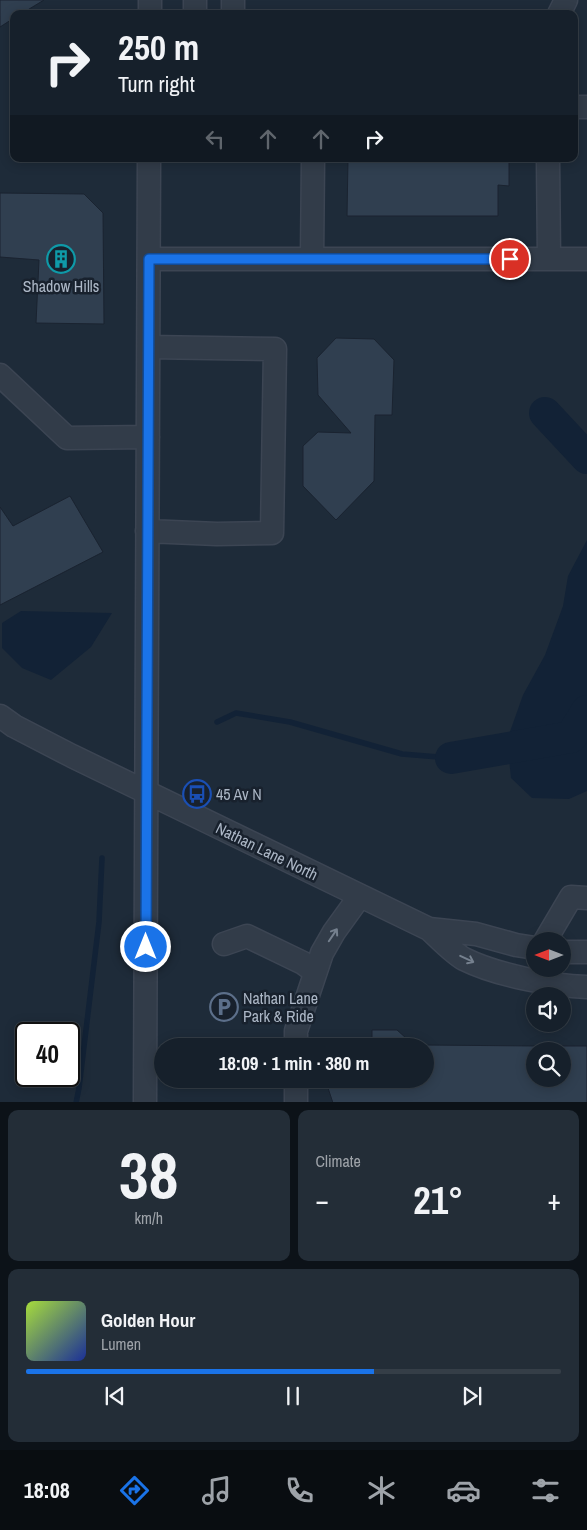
<!DOCTYPE html>
<meta charset="utf-8">
<style>
body{margin:0;font-family:"Archivo Narrow",sans-serif;background:#232d37;color:#f1f3f6;height:100vh;display:flex;flex-direction:column;font-size:19px;white-space:nowrap}
*{box-sizing:border-box;margin:0}
p{font-size:16px;color:#9ea3a9}
.icon{flex:none;width:28px;height:28px;fill:none;stroke:currentColor;stroke-width:2;stroke-linecap:round;stroke-linejoin:round}
.map{position:relative;height:1102px;overflow:hidden}
.sheet{display:flex;flex-direction:column;gap:8px;padding:8px;background:#0c1218;flex:1}
.sheet>*{flex:none}
.hud{position:absolute;left:10px;top:10px;width:568px;height:152px;border-radius:10px;box-shadow:0 2px 12px #0003,0 0 0 1px #353e47;background:#16202b;color:#f1f3f6;overflow:hidden}
.needle{width:32px;rotate:270deg}
.tools{position:absolute;left:526px;top:932px;display:grid;gap:10px}
.tools a{display:grid;place-items:center;width:45px;height:45px;border-radius:50%;background:#16202b;box-shadow:0 2px 12px #0003,0 0 0 1px #353e47;font-size:25px}
.speed{position:absolute;left:15px;top:1022px;display:flex;gap:10px;font-size:25px;font-weight:700;text-align:center}
.speed>*{display:grid;place-content:center;width:65px;height:65px;border-radius:50%;background:#16202b;box-shadow:0 2px 12px #0003,0 0 0 1px #353e47;line-height:1}
.speed .limit{border:2px solid #111;border-radius:8px;background:#fff;color:#111}
.pin{position:absolute;display:grid;place-items:center;width:42px;height:42px;color:#fff;margin:-21px;border:2px solid #fff;border-radius:50%;box-shadow:0 1px 5px #0007}
.me{position:absolute;width:55px;margin:-28px;rotate:0deg;stroke-linejoin:round;filter:drop-shadow(0 0 4px #0008)}
.turn{display:flex;align-items:center;gap:18px;height:105px;padding:0 25px;font-size:22px}
.turn .icon{width:65px;height:65px;stroke-width:2.5}
.turn b{display:block;font-size:35px;line-height:42px}
.lanes{display:flex;align-items:center;height:48px;padding:0 25px;background:#0003;justify-content:center;gap:25px;direction:ltr}
.lanes .off{opacity:.35}
.big{font-size:38px;font-weight:700;line-height:1.1}
.sheet .tile{flex:1;display:flex;flex-direction:column;justify-content:center;gap:8px;min-width:0;padding:0 18px;border-radius:10px;background:#232d37}
.sheet .dial{align-items:center;gap:0}
.dial b{font-size:65px;line-height:1}
.song{display:flex;align-items:center;gap:15px}
.cover{width:60px;height:60px;border-radius:8px;background:linear-gradient(135deg,hsl(80 70% 55%),hsl(230 70% 35%))}
.played{height:5px;border-radius:2px;background:linear-gradient(90deg,#1a73e8 65%,#353e47 65%)}
.keys{display:flex;justify-content:space-around;direction:ltr}
.heat{display:flex;justify-content:space-between;align-items:center;font-size:28px;direction:ltr}
.sheet .tiles{flex:1;display:grid;gap:8px;grid-template-columns:1fr 1fr}
.tile:last-child{grid-column:span 2}
.trip{position:absolute;left:154px;top:1038px;width:280px;height:50px;border-radius:25px;background:#16202b;box-shadow:0 2px 12px #0003,0 0 0 1px #353e47;font-weight:700;line-height:50px;text-align:center}
.menu{display:flex;height:80px;justify-content:space-around;align-items:center;background:#090d11;color:#9ea3a9}
.menu .icon{width:35px;height:35px}
.menu .current{color:#1a73e8}
.menu b{font-size:22px;color:#f1f3f6}
.map>svg:first-child{display:block}
.water{fill:#122236}
.lines{fill:none;stroke-linecap:round;stroke-linejoin:round}
.stream{stroke:#122236;stroke-width:5.5}
.river{stroke:#122236;stroke-width:32}
.building{fill:#303f50;stroke:#1a2330}
.minor-casing{stroke:#3c4553;stroke-width:25}
.minor{stroke:#323c49;stroke-width:22}
.oneway{stroke:#75808e}
.route-casing{stroke:#114b97;stroke-width:12}
.route{stroke:#1a73e8;stroke-width:9}
.labels{text-anchor:middle;stroke-width:5;stroke-linejoin:round;paint-order:stroke}
.poi-label{font-size:16px;fill:#acb7c6;stroke:#18212d;text-anchor:start}
.street-label{font-size:16px;fill:#acb7c6;stroke:#18212d}
</style>
<div class="map">
<svg width="587" height="1103" viewBox="0 0 587 1103">
<rect width="100%" height="100%" fill="#1e2b39"/>
<path class="water" d="M587,540V791L569,799L532,798L511,778L507,740L523,695L545,655L563,606L568,576Z
M21,611L112,613L91,647L51,680L22,668L2,648V623Z"/>
<g class="lines">
<path class="stream" d="M217,722L236,713L290,722L402,754L451,758
M76,1103L79,1088L99,922L102,858"/>
<path class="river" d="M545,413L587,458
M451,758L571,737L587,711"/>
</g>
<path class="building" d="M0,0H44L21,14H14V18L0,27Z
M348,159H509V186L498,185V216H347Z
M0,193L84,194L103,213L104,324L36,323L39,260L0,257Z
M336,338L374,339L394,360L392,415H375L374,481L336,520L303,486V446L318,432L351,433L318,395L317,358Z
M70,496L103,552L0,605V507L13,526Z
M372,1030H397L415,1046H372Z
M425,1045L535,1046V1079H562V1046H587V1103H333L326,1082L339,1079H425Z"/>
<g class="lines">
<defs>
<path id="minor" d="M233,0V14
M150,14V0
M195,14V0
M559,14L566,0
M574,107H587
M548,159L549,259
M149,259H587
M312,259L313,159
M0,375L67,438L148,437
M147,531L217,534L272,533L275,349L149,347
M0,716L14,726L72,756L429,929C439,938 453,953 464,959C496,975 552,986 587,987
M429,929L476,934L516,945L535,948
M545,941L571,897L587,898
M224,944L247,936L303,963L315,972
M562,952H587
M296,1046V1031L322,953L334,932L360,896
M145,1103L149,159
M296,1103V1079"/>
</defs>
<use href="#minor" class="minor-casing"/>
<use href="#minor" class="minor"/>
</g>
<defs><path id="oneway-shaft" d="M-6 0H5M1.5-3L5.5 0L1.5 3" fill="none" stroke-width="1.6" stroke-linecap="round" stroke-linejoin="round" transform="scale(1.25)"/></defs>
<g class="oneway">
<use href="#oneway-shaft" transform="translate(333 935) rotate(-56)"/>
<use href="#oneway-shaft" transform="translate(467 959) rotate(25)"/>
</g>
<g class="lines">
<defs>
<path id="route" d="M146,947L149,259H510"/>
</defs>
<use href="#route" class="route-casing"/>
<use href="#route" class="route"/>
</g>
<defs>
<symbol id="building-ring" viewBox="-11 -11 22 22"><circle r="9.5" fill="#18212d" stroke="#0f9aa8" stroke-width="1.5"/><path d="M-4-6H4V6H1V3H-1V6H-4ZM-2.5-4.3h1.7v1.8h-1.7ZM.8-4.3h1.7v1.8H.8ZM-2.5-1h1.7V.8h-1.7ZM.8-1h1.7V.8H.8Z" fill="#0f9aa8"/></symbol>
<symbol id="bus-ring" viewBox="-11 -11 22 22"><circle r="9.5" fill="#18212d" stroke="#1a4fb4" stroke-width="1.5"/><path d="M-5-6H5V4H4V6H2V4H-2V6H-4V4H-5ZM-3.5-4V0h7V-4ZM-3.5 1.2v1.5H-2V1.2ZM2 1.2v1.5H3.5V1.2Z" fill="#1a4fb4"/></symbol>
<symbol id="parking-ring" viewBox="-11 -11 22 22"><circle r="9.5" fill="#18212d" stroke="#5c6f8a" stroke-width="1.5"/><path d="M-3.5-5.5H1a3.5 3.5 0 0 1 0 7H-1V5.5H-3.5ZM-1-3.4V-.6H.8a1.4 1.4 0 0 0 0-2.8Z" fill="#5c6f8a"/></symbol>
</defs>
<g fill-rule="evenodd">
<use href="#building-ring" x="45" y="243" width="32" height="32"/>
<use href="#bus-ring" x="181" y="778" width="32" height="32"/>
<use href="#parking-ring" x="208" y="991" width="32" height="32"/>
</g>
<g class="labels">
<g class="poi-label">
<text x="61" y="292" text-anchor="middle">Shadow Hills</text>
<text x="216" y="800">45 Av N</text>
<text x="243" y="1004">Nathan Lane<tspan x="243" dy="18">Park &amp; Ride</tspan></text>
</g>
<g class="street-label">
<text transform="translate(267 851) rotate(26)" y="6">Nathan Lane North</text>
</g>
</g>
</svg>
<div class="tools">
<a><svg class="needle" viewBox="-14 -14 28 28"><path d="M0-13l5 13h-10z" fill="#e53935"/><path d="M0 13l5-13h-10z" fill="#9ea3a9"/></svg></a>
<a><svg class="icon" aria-label="sound" viewBox="0 0 24 24"><path d="M4 9h4l5-4v14l-5-4H4zM17 9q2 3 0 6"/></svg></a>
<a><svg class="icon" aria-label="search" viewBox="0 0 24 24"><circle cx="10" cy="10" r="6"/><path d="M15 15l6 6"/></svg></a>
</div>
<div class="speed"><div class="limit">40</div></div>
<div class="pin" style="left:510px;top:259px;background:#d93025"><svg class="icon" aria-label="arrive" viewBox="0 0 24 24"><path d="M6 21V4h12l-3 4 3 4H6"/></svg></div>
<svg class="me" style="left:146px;top:947px" viewBox="-20 -20 40 40"><circle r="17" fill="#1a73e8" stroke="#fff" stroke-width="3"/><path d="M0-11L8 9 0 5-8 9z" fill="#fff"/></svg>
<div class="trip">18:09 · 1 min · 380 m</div>
<div class="hud">
<div class="turn"><svg class="icon" aria-label="right" viewBox="0 0 24 24"><path d="M7 20v-9h11M14 6l5 5-5 5"/></svg><div><b>250 m</b>Turn right</div></div>
<div class="lanes"><svg class="icon off" aria-label="left" viewBox="0 0 24 24"><path d="M17 20v-9H6M10 6l-5 5 5 5"/></svg><svg class="icon off" aria-label="ahead" viewBox="0 0 24 24"><path d="M12 20V5M6 11l6-6 6 6"/></svg><svg class="icon off" aria-label="ahead" viewBox="0 0 24 24"><path d="M12 20V5M6 11l6-6 6 6"/></svg><svg class="icon" aria-label="right" viewBox="0 0 24 24"><path d="M7 20v-9h11M14 6l5 5-5 5"/></svg></div>
</div>
</div>
<section class="sheet">
<div class="tiles">
<div class="tile dial"><b>38</b><p>km/h</p></div>
<div class="tile"><p>Climate</p>
<div class="heat"><a>−</a><b class="big">21°</b><a>+</a></div>
</div>
<div class="tile">
<div class="song"><i class="cover"></i><div><b>Golden Hour</b><p>Lumen</p></div></div>
<div class="played"></div>
<div class="keys"><svg class="icon" aria-label="previous" viewBox="0 0 24 24"><path d="M18 5L8 12l10 7zM5 5v14"/></svg><svg class="icon" aria-label="pause" viewBox="0 0 24 24"><path d="M8 5v14M16 5v14"/></svg><svg class="icon" aria-label="next" viewBox="0 0 24 24"><path d="M6 5l10 7-10 7zM19 5v14"/></svg></div>
</div>
</div>
</section>
<nav class="menu">
<b>18:08</b>
<svg class="icon current" aria-label="directions" viewBox="0 0 24 24"><path d="M12 3l9 9-9 9-9-9zM9 14v-3h6M13 9l2 2-2 2"/></svg>
<svg class="icon" aria-label="music" viewBox="0 0 24 24"><path d="M9 18V5l10-2v13"/><circle cx="6" cy="18" r="3"/><circle cx="16" cy="16" r="3"/></svg>
<svg class="icon" aria-label="phone" viewBox="0 0 24 24"><path d="M5 4h4l2 5-3 2q2 4 5 5l2-3 5 2v4C11 20 4 13 5 4z"/></svg>
<svg class="icon" aria-label="climate" viewBox="0 0 24 24"><path d="M12 3v18M4 7l16 10M4 17L20 7"/></svg>
<svg class="icon" aria-label="car" viewBox="0 0 24 24"><path d="M5 17H2v-5l4-1 3-4h7l3 4 3 1v5h-3M9 17h6M6 11h13"/><circle cx="7" cy="17" r="2"/><circle cx="17" cy="17" r="2"/></svg>
<svg class="icon" aria-label="filters" viewBox="0 0 24 24"><path d="M4 7h16M4 17h16"/><circle cx="9" cy="7" r="2"/><circle cx="15" cy="17" r="2"/></svg>
</nav>
